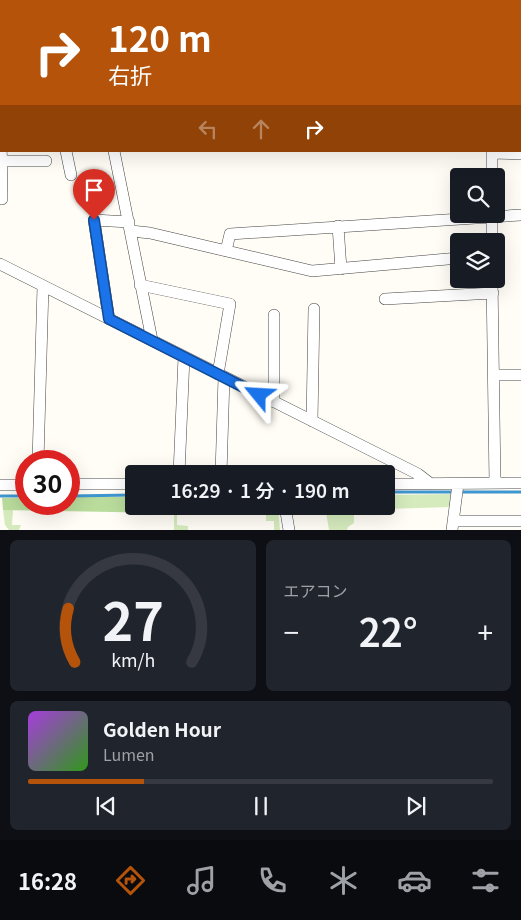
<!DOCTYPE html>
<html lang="ja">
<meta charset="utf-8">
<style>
body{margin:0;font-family:Georgia,"Noto Sans JP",serif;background:#20242c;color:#f1f3f6;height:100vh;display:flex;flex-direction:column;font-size:19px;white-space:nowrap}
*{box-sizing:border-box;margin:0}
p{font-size:16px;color:#9ea1a6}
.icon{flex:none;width:28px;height:28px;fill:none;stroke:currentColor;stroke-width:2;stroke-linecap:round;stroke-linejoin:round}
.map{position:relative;height:530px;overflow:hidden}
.drawer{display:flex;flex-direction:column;gap:10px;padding:10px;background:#0d0f14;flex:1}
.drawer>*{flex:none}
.top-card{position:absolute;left:0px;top:0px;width:521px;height:152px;box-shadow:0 5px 20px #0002;background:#b45309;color:#fff;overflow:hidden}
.fabs{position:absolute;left:450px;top:168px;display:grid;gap:10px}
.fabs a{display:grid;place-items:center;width:55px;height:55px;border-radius:5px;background:#171b24;box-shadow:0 5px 20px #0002;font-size:25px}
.speed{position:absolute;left:15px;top:450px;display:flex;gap:10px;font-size:25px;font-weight:700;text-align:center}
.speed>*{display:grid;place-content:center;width:65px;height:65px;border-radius:50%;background:#171b24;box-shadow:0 5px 20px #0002;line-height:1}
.speed .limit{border:8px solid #d22;background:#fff;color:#111}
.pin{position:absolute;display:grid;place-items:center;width:42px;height:42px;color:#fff;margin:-51px -21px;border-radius:50% 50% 50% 0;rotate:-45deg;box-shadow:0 0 5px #0007}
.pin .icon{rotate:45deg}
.me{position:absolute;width:55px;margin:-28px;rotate:297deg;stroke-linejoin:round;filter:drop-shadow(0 0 4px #0008)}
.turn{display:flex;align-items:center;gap:18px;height:105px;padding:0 25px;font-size:22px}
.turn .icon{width:65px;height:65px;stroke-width:2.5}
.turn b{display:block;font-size:35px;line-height:42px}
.lanes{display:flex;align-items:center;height:48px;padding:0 25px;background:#0003;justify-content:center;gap:25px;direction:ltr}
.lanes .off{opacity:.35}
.big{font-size:38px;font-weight:600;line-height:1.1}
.drawer .widget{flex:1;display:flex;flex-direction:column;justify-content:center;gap:8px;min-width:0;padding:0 18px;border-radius:8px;background:#20242c}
.drawer .dial{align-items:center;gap:0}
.dial svg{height:130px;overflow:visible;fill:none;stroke:#363941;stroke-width:7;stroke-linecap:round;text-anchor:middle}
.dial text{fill:#f1f3f6;stroke:none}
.song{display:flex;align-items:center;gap:15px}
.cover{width:60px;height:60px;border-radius:8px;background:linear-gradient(135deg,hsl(280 70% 55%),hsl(110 70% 35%))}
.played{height:5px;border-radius:2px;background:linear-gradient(90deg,#b45309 25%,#363941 25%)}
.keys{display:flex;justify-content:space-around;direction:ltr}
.heat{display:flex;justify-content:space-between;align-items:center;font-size:28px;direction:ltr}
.drawer .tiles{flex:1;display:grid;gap:10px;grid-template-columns:1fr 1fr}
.widget:last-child{grid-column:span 2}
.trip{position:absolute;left:125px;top:465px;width:270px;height:50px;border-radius:5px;background:#171b24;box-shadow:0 5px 20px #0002;font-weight:600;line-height:50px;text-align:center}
.tabs{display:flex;height:80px;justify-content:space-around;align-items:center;background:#090b0e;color:#9ea1a6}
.tabs .icon{width:35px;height:35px}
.tabs .current{color:#b45309}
.tabs b{font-size:22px;color:#f1f3f6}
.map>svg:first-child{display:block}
.green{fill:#d5ebbd}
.forest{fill:#b9dc9c}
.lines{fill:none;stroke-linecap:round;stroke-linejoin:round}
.stream{stroke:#3f96cf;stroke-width:3}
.minor-casing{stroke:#444;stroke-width:12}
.minor{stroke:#fff;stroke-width:11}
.route-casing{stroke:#114b97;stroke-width:12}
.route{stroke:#1a73e8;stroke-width:9}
</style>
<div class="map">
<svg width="521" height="530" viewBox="0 0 521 530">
<rect width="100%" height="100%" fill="#fffdf5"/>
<path class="green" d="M451,494L450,507L354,510V523L348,527L347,530H329L325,506H386V495Z
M174,506L278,507L280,530H274V521H266V513L177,512V525L188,526V530H174Z
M3,510H13L12,525H21L19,530H9L5,525Z"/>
<path class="forest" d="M69,497H134V506H168L167,513L3,510L2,498H26V504H69Z"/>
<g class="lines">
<path class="stream" d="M386,492H521
M1,496H26
M69,496L134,495"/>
<defs>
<path id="minor" d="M87,0V1
M125,0V1
M163,0V1
M410,0V1
M219,1L226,0
M0,5L1,18
M0,52H1
M520,60L521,59
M520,102H521
M1,134L2,199
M66,151L71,175
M114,151L152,340
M492,151V176
M492,153L521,154
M0,161H46
M338,226L341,269
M131,231L150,233L312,271L459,258
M492,241V214
M226,251L230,234L521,215
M0,264L418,474L431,484
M492,279L495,483
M140,285L230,304L218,374
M385,299L493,293
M274,315V402
M109,319L94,220L129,222
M494,375H521
M312,421L314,309
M38,461L43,286
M179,474L184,357
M221,474L224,377
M69,484H134
M386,484L521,483
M0,485H26
M285,506L289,530
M453,521H521
M452,530L458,484"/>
</defs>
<use href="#minor" class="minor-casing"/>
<use href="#minor" class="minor"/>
</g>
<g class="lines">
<defs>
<path id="route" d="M94,220L109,319L259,395"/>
</defs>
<use href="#route" class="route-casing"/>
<use href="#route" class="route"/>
</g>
</svg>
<div class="fabs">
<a><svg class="icon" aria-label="search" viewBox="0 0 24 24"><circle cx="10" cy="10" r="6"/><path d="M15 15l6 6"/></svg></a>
<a><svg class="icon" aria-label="layers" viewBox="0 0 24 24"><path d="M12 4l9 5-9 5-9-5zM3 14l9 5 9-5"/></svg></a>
</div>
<div class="speed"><div class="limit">30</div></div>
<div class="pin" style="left:94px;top:220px;background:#d93025"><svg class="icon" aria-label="arrive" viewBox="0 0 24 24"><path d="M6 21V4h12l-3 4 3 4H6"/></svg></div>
<svg class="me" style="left:259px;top:395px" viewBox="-20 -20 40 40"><path d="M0-17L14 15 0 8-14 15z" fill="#1a73e8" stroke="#fff" stroke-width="4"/></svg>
<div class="trip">16:29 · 1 分 · 190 m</div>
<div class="top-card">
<div class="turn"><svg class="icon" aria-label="right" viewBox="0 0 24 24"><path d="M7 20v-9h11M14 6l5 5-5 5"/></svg><div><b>120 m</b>右折</div></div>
<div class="lanes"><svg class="icon off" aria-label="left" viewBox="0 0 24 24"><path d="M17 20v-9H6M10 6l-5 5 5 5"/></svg><svg class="icon off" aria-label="ahead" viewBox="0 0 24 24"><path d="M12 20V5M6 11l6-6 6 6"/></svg><svg class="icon" aria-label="right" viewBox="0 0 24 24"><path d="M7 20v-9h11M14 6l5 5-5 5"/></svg></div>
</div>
</div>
<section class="drawer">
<div class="tiles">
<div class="widget dial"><svg viewBox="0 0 100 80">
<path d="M14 69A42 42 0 1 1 86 69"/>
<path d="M14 69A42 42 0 0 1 10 36" stroke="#b45309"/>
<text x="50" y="56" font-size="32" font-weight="700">27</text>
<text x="50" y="72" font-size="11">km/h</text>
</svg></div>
<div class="widget"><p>エアコン</p>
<div class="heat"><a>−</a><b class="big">22°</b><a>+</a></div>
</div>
<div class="widget">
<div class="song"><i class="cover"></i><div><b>Golden Hour</b><p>Lumen</p></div></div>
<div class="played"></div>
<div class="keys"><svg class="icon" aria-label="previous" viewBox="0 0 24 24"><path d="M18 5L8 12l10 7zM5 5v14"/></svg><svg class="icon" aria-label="pause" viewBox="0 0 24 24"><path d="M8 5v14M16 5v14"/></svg><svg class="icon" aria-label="next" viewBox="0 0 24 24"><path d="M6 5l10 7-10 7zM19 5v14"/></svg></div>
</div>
</div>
</section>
<nav class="tabs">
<b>16:28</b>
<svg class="icon current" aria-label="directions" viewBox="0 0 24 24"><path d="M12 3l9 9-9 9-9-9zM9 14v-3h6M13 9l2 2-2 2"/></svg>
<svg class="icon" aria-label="music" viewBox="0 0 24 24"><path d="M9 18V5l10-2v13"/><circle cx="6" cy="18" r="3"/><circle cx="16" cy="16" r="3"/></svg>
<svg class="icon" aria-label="phone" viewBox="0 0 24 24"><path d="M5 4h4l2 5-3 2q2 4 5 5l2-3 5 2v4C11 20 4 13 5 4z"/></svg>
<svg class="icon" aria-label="climate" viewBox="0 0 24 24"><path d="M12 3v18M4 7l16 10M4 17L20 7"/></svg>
<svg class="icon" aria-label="car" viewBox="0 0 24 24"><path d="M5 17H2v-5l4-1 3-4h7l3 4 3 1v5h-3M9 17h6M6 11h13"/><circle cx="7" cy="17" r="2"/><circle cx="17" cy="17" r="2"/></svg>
<svg class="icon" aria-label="filters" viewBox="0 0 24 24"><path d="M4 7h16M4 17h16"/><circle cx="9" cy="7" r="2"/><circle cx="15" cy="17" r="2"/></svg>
</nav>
